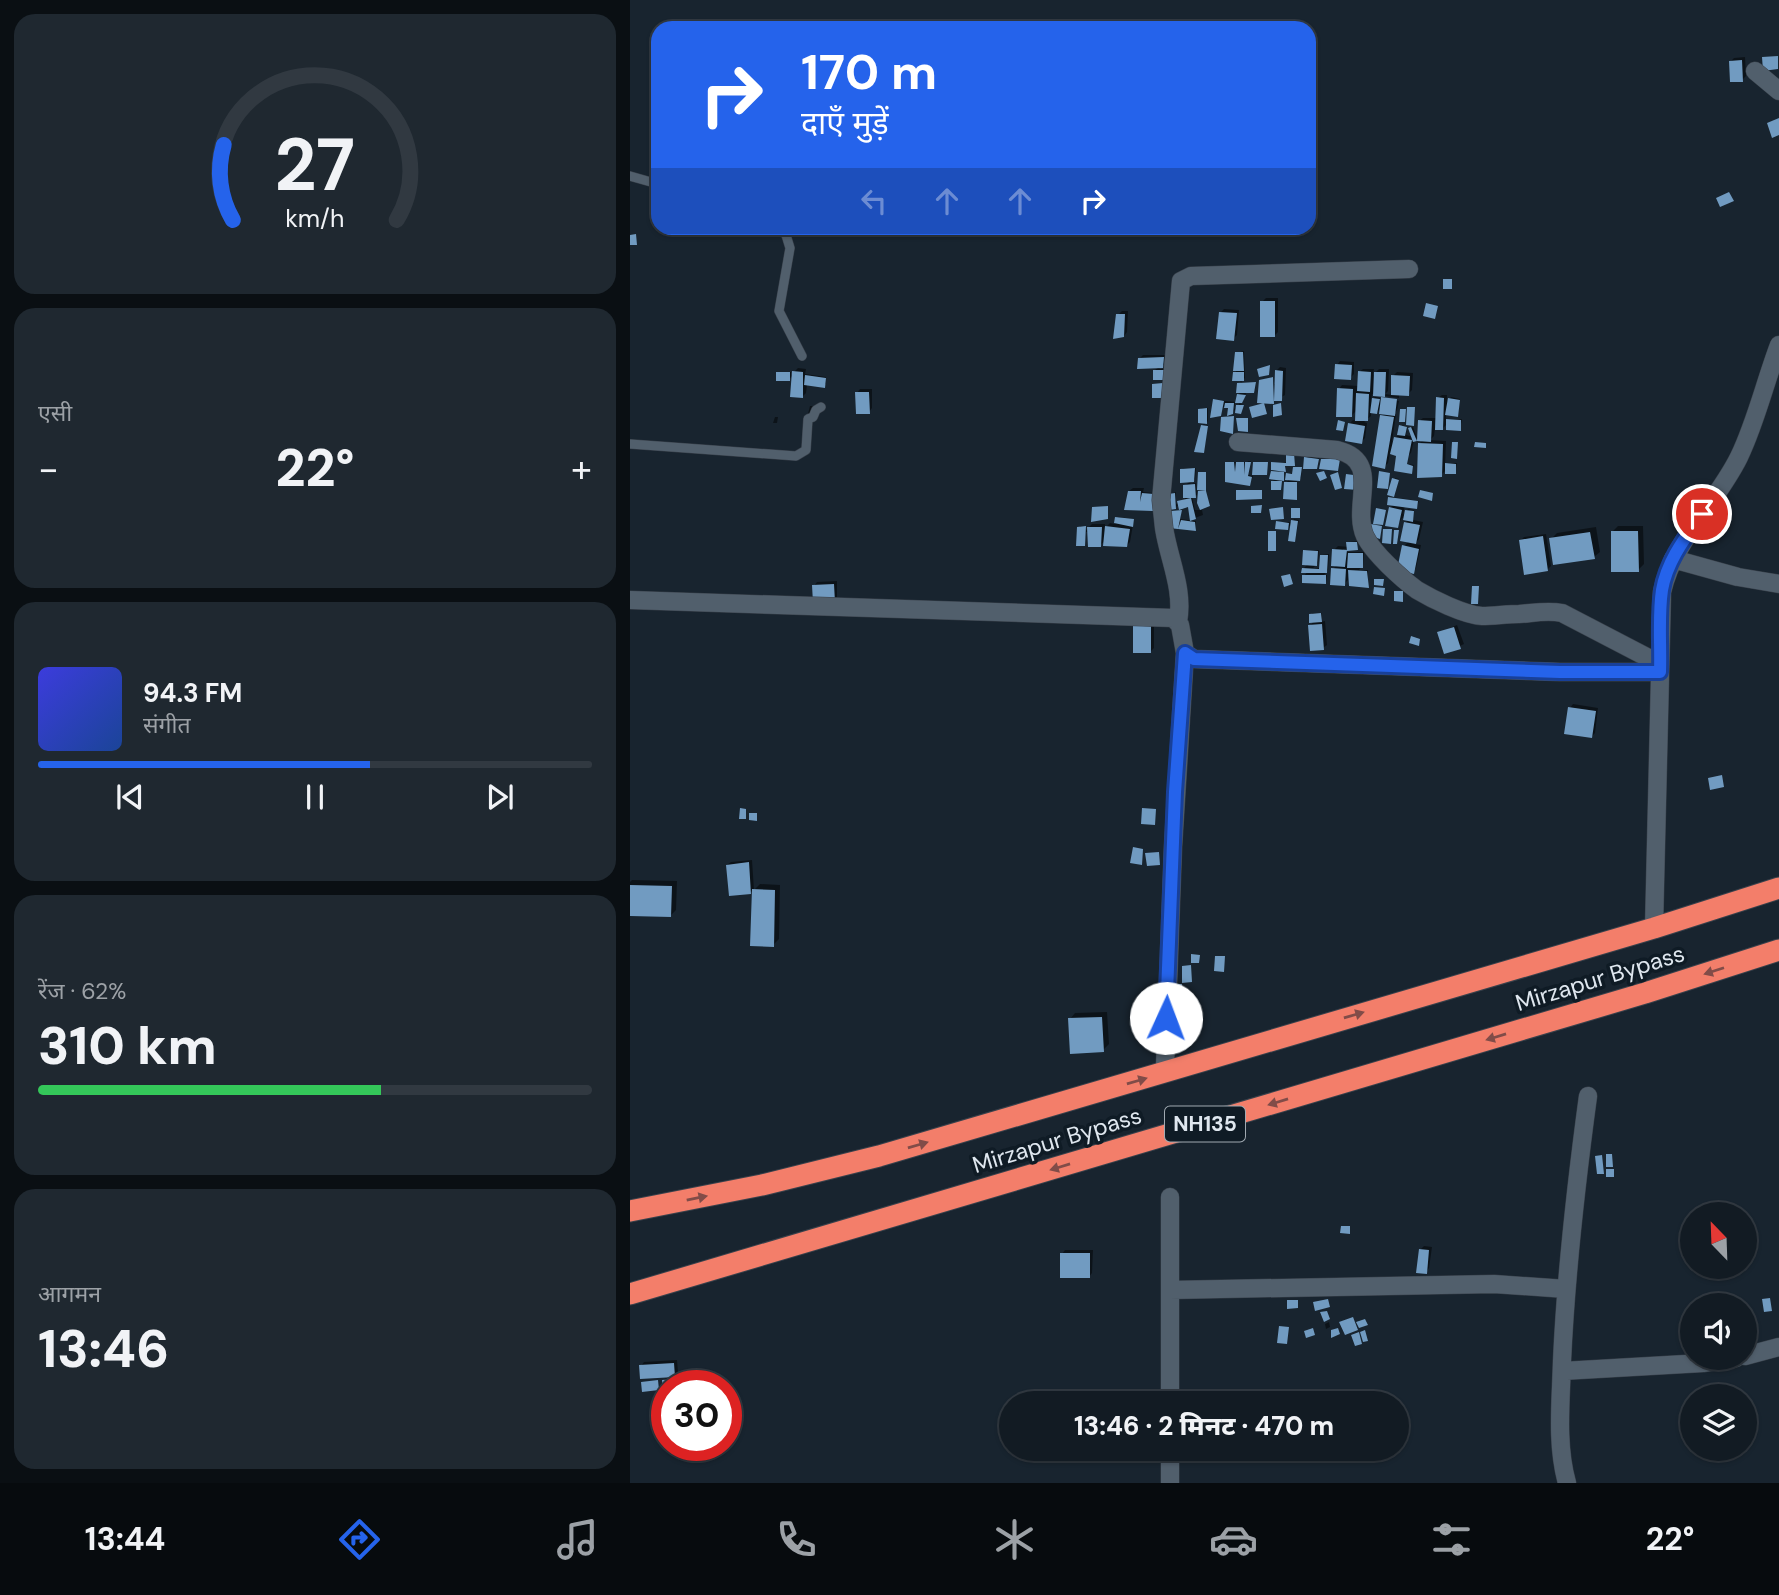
<!DOCTYPE html>
<html lang="hi">
<meta charset="utf-8">
<style>
body{margin:0;font-family:"DM Sans","Noto Sans Devanagari",sans-serif;background:#1f2830;color:#f1f3f6;height:100vh;display:flex;flex-direction:column;font-size:26px;white-space:nowrap}
*{box-sizing:border-box;margin:0}
p{font-size:23px;color:#9ca1a6}
.icon{flex:none;width:38px;height:38px;fill:none;stroke:currentColor;stroke-width:2;stroke-linecap:round;stroke-linejoin:round}
.map{position:relative;flex:1;overflow:hidden}
.details{display:flex;flex-direction:column;gap:14px;padding:14px;background:#0a0f13;width:630px}
.details>*{flex:none}
.hud{position:absolute;left:21px;top:21px;width:665px;height:214px;border-radius:21px;box-shadow:0 2px 5px #0004,0 0 0 2px #313941;background:#2563eb;color:#fff;overflow:hidden}
.needle{width:46px;rotate:337deg}
.tools{position:absolute;left:1050px;top:1202px;display:grid;gap:14px}
.tools a{display:grid;place-items:center;width:77px;height:77px;border-radius:50%;background:#121b23;box-shadow:0 2px 5px #0004,0 0 0 2px #313941;font-size:35px}
.speed{position:absolute;left:21px;top:1370px;display:flex;gap:14px;font-size:35px;font-weight:700;text-align:center}
.speed>*{display:grid;place-content:center;width:91px;height:91px;border-radius:50%;background:#121b23;box-shadow:0 2px 5px #0004,0 0 0 2px #313941;line-height:1}
.speed .limit{border:10px solid #d22;background:#fff;color:#111}
.pin{position:absolute;display:grid;place-items:center;width:60px;height:60px;color:#fff;margin:-30px;border:4px solid #fff;border-radius:50%;box-shadow:0 2px 7px #0007}
.me{position:absolute;width:77px;margin:-38px;rotate:2deg;stroke-linejoin:round;filter:drop-shadow(0 0 5px #0008)}
.turn{display:flex;align-items:center;gap:24px;height:147px;padding:0 35px;font-size:32px}
.turn .icon{width:91px;height:91px;stroke-width:2.5}
.turn b{display:block;font-size:49px;line-height:60px}
.lanes{display:flex;align-items:center;height:66px;padding:0 35px;background:#0003;justify-content:center;gap:35px;direction:ltr}
.lanes .off{opacity:.35}
.big{font-size:52px;font-weight:800;line-height:1.1}
.details .widget{flex:1;display:flex;flex-direction:column;justify-content:center;gap:10px;min-width:0;padding:0 24px;border-radius:21px;background:#1f2830}
.details .dial{align-items:center;gap:0}
.dial svg{height:182px;overflow:visible;fill:none;stroke:#313941;stroke-width:7;stroke-linecap:round;text-anchor:middle}
.dial text{fill:#f1f3f6;stroke:none}
.song{display:flex;align-items:center;gap:21px}
.cover{width:84px;height:84px;border-radius:10px;background:linear-gradient(135deg,hsl(240 70% 55%),hsl(220 70% 35%))}
.played{height:7px;border-radius:4px;background:linear-gradient(90deg,#2563eb 60%,#313941 60%)}
.keys{display:flex;justify-content:space-around;direction:ltr}
.heat{display:flex;justify-content:space-between;align-items:center;font-size:38px;direction:ltr}
.charge{height:10px;border-radius:5px;background:linear-gradient(90deg,#34c759 62%,#313941 0)}
.trip{position:absolute;left:369px;top:1391px;width:410px;height:70px;border-radius:35px;background:#121b23;box-shadow:0 2px 5px #0004,0 0 0 2px #313941;font-weight:800;line-height:70px;text-align:center}
.menu{display:flex;height:112px;justify-content:space-around;align-items:center;background:#070b0e;color:#9ca1a6}
.menu .icon{width:49px;height:49px}
.menu .selected{color:#2563eb}
.menu b{font-size:32px;color:#f1f3f6}
main{display:flex;flex:1;min-height:0}
.map>svg:first-child{display:block}
.shadow{fill:#0007}
.building{fill:#719bc1}
.lines{fill:none;stroke-linecap:round;stroke-linejoin:round}
.lane-casing{stroke:#39414b;stroke-width:10}
.street-casing{stroke:#39414b;stroke-width:19}
.highway-casing{stroke:#39414b;stroke-width:23}
.lane{stroke:#515f6c;stroke-width:9}
.street{stroke:#515f6c;stroke-width:18}
.highway{stroke:#f37e6a;stroke-width:21}
.oneway{fill:#814c48}
.route-casing{stroke:#184099;stroke-width:18}
.route{stroke:#2563eb;stroke-width:12}
.labels{text-anchor:middle;stroke-width:7;stroke-linejoin:round;paint-order:stroke}
.shield{fill:#0f1b25;stroke:#a1aab2;stroke-width:2}
.shield-label{font-size:21px;font-weight:bold;fill:#dfe7ef}
.street-label{font-size:23px;fill:#dfe7ef;stroke:#0f1b25}
</style>
<main>
<section class="details">
<div class="widget dial"><svg viewBox="0 0 100 80">
<path d="M14 69A42 42 0 1 1 86 69"/>
<path d="M14 69A42 42 0 0 1 10 36" stroke="#2563eb"/>
<text x="50" y="56" font-size="32" font-weight="700">27</text>
<text x="50" y="72" font-size="11">km/h</text>
</svg></div>
<div class="widget"><p>एसी</p>
<div class="heat"><a>−</a><b class="big">22°</b><a>+</a></div>
</div>
<div class="widget">
<div class="song"><i class="cover"></i><div><b>94.3 FM</b><p>संगीत</p></div></div>
<div class="played"></div>
<div class="keys"><svg class="icon" aria-label="previous" viewBox="0 0 24 24"><path d="M18 5L8 12l10 7zM5 5v14"/></svg><svg class="icon" aria-label="pause" viewBox="0 0 24 24"><path d="M8 5v14M16 5v14"/></svg><svg class="icon" aria-label="next" viewBox="0 0 24 24"><path d="M6 5l10 7-10 7zM19 5v14"/></svg></div>
</div>
<div class="widget"><p>रेंज · 62%</p><b class="big">310 km</b><div class="charge"></div></div>
<div class="widget"><p>आगमन</p><b class="big">13:46</b></div>
</section>
<div class="map">
<svg width="1149" height="1483" viewBox="0 0 1149 1483">
<rect width="100%" height="100%" fill="#18242f"/>
<path class="shadow" d="M1115,57L1116,76L1112,80L1101,61L1104,58Z
M636,298H648V332L645,335L632,302Z
M594,309L609,310L607,335L603,339L591,312Z
M492,311H498L497,332L494,336L488,315Z
M614,351L615,378L610,382H626L625,390L617,391L613,400L609,404L614,405L611,411L607,408L599,416H604L602,432L593,418L599,416L600,406L593,407L590,415L585,400L605,402L604,409L612,402L608,395L612,391L609,384L613,380L605,373L607,370V353Z
M513,355H537L536,363L529,369H536L535,377L525,370L529,367L510,358Z
M710,361L724,362V374L720,378L707,365Z
M650,367L656,368L655,395L643,402L631,380L643,377L644,384H647V370Z
M168,368L176,369L175,374L196,377V384H177L176,393L172,397L164,375L159,379L148,372H161V375Z
M733,369H744L743,375L749,369H759L758,391L755,394L762,395L763,376L767,372L783,373L782,390L778,394H769V398L742,394L741,401L745,397L769,401L767,410L764,414H766L762,442L769,434L772,425L777,427L776,435L783,437L780,428L783,427L787,438L784,440L781,453L776,457L777,464L784,465L781,472L769,455L760,453L758,463L754,467L752,416L755,413L752,407L747,412L741,411V416L734,422L737,423L735,438L731,442L719,424L723,420L726,421L727,410L721,416L709,389L712,385L729,386V372Z
M230,389H242V408L239,412L227,393Z
M812,395H817V402L821,397L830,399L828,414L816,413V422L819,419H832L830,430L818,423L812,429L805,428L804,436L800,440L816,441L815,467L818,463H827L825,473L817,469L811,475L789,444L793,440L789,421L793,418H807L808,398Z
M180,406H183L181,414H178Z
M572,408H578V421L574,425H578L574,451L572,426L576,422L570,410Z
M145,417H148L147,423H143Z
M690,449L688,466L672,467L671,478L667,479L666,498L657,482L659,479L658,474L664,473L666,467H675L676,458Z
M665,450V463L656,464L650,488L642,482L646,478L641,477L643,463L658,462Z
M618,461H621L619,473L615,474L623,476L620,484L597,481L598,462H615L616,464Z
M553,468H566L565,479L560,484L566,483L567,495L562,497L565,510H572L573,515L562,519L560,504L552,507L550,519L566,521V529L541,526L543,512L551,510L549,504L545,508L539,495L546,492V504L555,500V486L560,481L552,469Z
M765,478L769,479L765,494L762,497L789,501L787,507L775,505L773,515L778,509L784,510L783,520L793,522L789,539L784,544L791,545L786,568L783,572L774,546L779,541L776,522L779,520L772,518L767,526L760,508L764,504L760,498L763,495Z
M503,488H514L513,492L524,493L523,508L496,509L499,491Z
M488,517L504,519L500,542L496,546L475,541L470,545L459,532H456L454,545L450,526H456V530L462,524H475V528L480,523L485,524Z
M664,519L669,520L665,540L663,523L657,528L648,522H663Z
M988,526H1013L1014,564L1008,570L982,532Z
M966,527L970,552L964,557L921,539L927,533Z
M916,534L921,566L917,570L891,540L894,537Z
M728,541L727,548L713,549V552H734L733,565L729,570H738V586L718,575V580L714,584L703,569L707,565L704,550L708,546L719,547V542Z
M676,550H689L688,563L683,568H691L692,555L699,554L698,570L694,575H697L696,582L674,576L678,571L674,568L678,564Z
M207,581V597L204,600L184,586L187,582Z
M682,613H692V619L690,622L695,621L697,645L693,648L680,626L685,620Z
M524,618V648L520,652H504Z
M827,625L834,644L816,652L809,633Z
M943,704L968,708L965,733L962,736L940,708Z
M122,860L124,890L130,884L150,885L149,939L143,945H122L124,889L121,892L97,865L101,862Z
M2,880L47,881L46,910L41,915H0V882Z
M477,1012L479,1044L473,1050L440,1019L445,1013Z
M794,1246L802,1247L799,1268L796,1272L790,1250Z
M435,1250H463L462,1273L459,1277L432,1254Z
M699,1322L700,1327L696,1329L695,1324Z
M47,1360L48,1372L41,1379L45,1378L44,1386H37L34,1380L39,1376L11,1366L14,1362Z"/>
<path class="building" d="M1148,56V69L1133,71L1132,57Z
M1112,60L1113,82H1100L1099,61Z
M1149,118V135L1142,138L1137,123Z
M1099,192L1104,201L1090,207L1086,198Z
M6,234L7,245H0V235Z
M813,279H822V289H813Z
M630,301H645V337H630Z
M796,303L808,306L805,319L793,316Z
M589,312L607,313L604,341L586,339Z
M486,314H495L494,337L483,339Z
M605,352H613L614,371H603Z
M534,357L533,368L507,369L508,358Z
M705,364L722,365L721,380L704,379Z
M640,365L639,375L629,377L627,369Z
M523,370H535V380H523Z
M645,370L653,371L652,401H644Z
M162,371L173,372V398L160,397Z
M728,371L741,372L740,392L727,391Z
M146,372H160V381H146Z
M603,372H614V381H602Z
M744,372H756L755,397L743,396Z
M175,375L196,378L195,388L174,385Z
M761,375L780,376L779,396L761,395Z
M643,377L644,404L627,403L629,380Z
M626,382L624,393H606L607,383Z
M533,383V398H522V384Z
M707,388L723,389L722,417H706Z
M225,392H239L240,414H226Z
M726,393L739,394L738,421H725Z
M607,394L616,395L612,403H605Z
M751,397L767,399L765,416L749,414Z
M806,397L814,398L813,430H805Z
M742,398L750,399L747,414L740,413Z
M818,398L830,400L828,417L815,415Z
M583,399L594,401L591,416L580,418Z
M595,403H604L603,414L597,416L598,408H594Z
M634,403L637,414L622,418L619,407Z
M651,403L652,415L643,417V405Z
M606,405H614L611,414L605,413Z
M777,407H785L784,426L776,425Z
M577,408V424L568,423V409Z
M770,409H776L775,422H769Z
M750,415L764,417L755,469L742,466Z
M604,416L603,434L590,431L591,417Z
M606,418H618V432L608,431Z
M816,419L831,420V431L816,430Z
M708,420L715,422L713,431L706,430Z
M788,420L802,421L801,442L787,441Z
M718,423L735,426L732,444L715,441Z
M571,425L578,426L574,453L564,452Z
M769,425L777,427L775,436L767,435Z
M781,427L787,441L783,442L778,428Z
M764,437L782,440L777,464L783,466L782,474L764,471L766,456L760,454Z
M822,442H828L827,459L821,458Z
M845,442L856,443V448L844,447Z
M788,443L813,444L812,477L787,478Z
M656,451H664L665,466H655L656,472L641,470V462L656,463Z
M674,457L689,459L687,469H673Z
M691,459H710L708,471L689,469Z
M595,462H604L605,472L606,462H614V475L615,462H621L618,476L622,477L620,486L595,482Z
M623,462H638L637,475H622Z
M815,463L826,464V474H815Z
M663,467H672L670,481L655,480L656,473L662,474Z
M565,468L564,482L550,483V469Z
M641,471L654,472V481L639,479Z
M694,471L697,478L690,481L686,473Z
M749,471L760,473L758,489L747,488Z
M568,472H576V491L567,490Z
M708,472L712,488L705,490L700,475Z
M716,474L731,476L729,490L714,489Z
M762,478L769,480L764,497L757,495Z
M641,481H652L651,490H641Z
M654,482H667V500L653,499Z
M565,484L566,498H561L566,519L560,521L558,507L549,510L547,501L561,498H553V485Z
M606,490H632V499L606,500Z
M790,490L803,493L802,501L788,497Z
M498,491H511L510,502L512,493L524,494L523,511L494,510Z
M568,491H576L580,506L570,510L567,503Z
M545,493L546,509L539,510L538,494Z
M758,497L788,501L787,509L757,505Z
M632,505L631,513H621V506Z
M478,506V519L461,522L462,507Z
M653,507L654,519L641,520L639,509Z
M759,507L772,510L768,528L755,526Z
M661,508H670V518H661Z
M746,508L756,510L753,525L743,524Z
M552,510L548,529L539,528L541,511Z
M775,510L784,511L783,522L773,520Z
M485,517L504,519L503,527L484,523Z
M551,520L565,522L566,531L548,529Z
M661,520L668,521L665,542L658,541Z
M646,521L659,523L658,530L645,529Z
M774,522L790,525L786,544L770,541Z
M735,523L752,526L750,539L735,534Z
M456,526L455,546H446L447,527Z
M475,526L500,529L497,547L473,546Z
M457,527H472L471,547H458Z
M753,529H762L761,544L752,543Z
M764,530H769L767,544H763Z
M638,531H646V551H638Z
M981,531H1008L1009,572H981Z
M960,532L965,559L923,565L919,538Z
M913,536L918,571L894,575L889,540Z
M716,542H727L728,550L717,551Z
M772,545L789,549L784,574L767,570Z
M702,549L717,550L715,567L701,566Z
M673,550L688,551L687,566L672,565Z
M718,553H733V568H717Z
M690,555H698L697,573H671L672,568L689,569Z
M701,568L716,569L715,586L700,585Z
M718,570L737,571L739,588L719,586Z
M660,574L663,584L654,587L651,576Z
M672,575H696V584L672,583Z
M744,579H754L753,586L744,585Z
M204,584L205,602L183,603L182,585Z
M842,586H849L848,604H841Z
M744,587L755,588L754,596L743,594Z
M764,591H773V602L764,601Z
M691,613L692,622L679,623V614Z
M503,621H521V653H503Z
M692,624L694,650L680,651L678,625Z
M824,627L831,649L814,654L807,632Z
M781,636L790,639L789,646L779,643Z
M938,707L966,711L962,738L934,734Z
M1092,775L1094,787L1080,790L1078,778Z
M110,808L116,809V819H109Z
M512,808L526,809L525,825L511,824Z
M119,813H127V821L119,820Z
M503,847L513,849L512,865L500,863Z
M529,852L530,865L517,866L515,853Z
M119,862L121,894L99,896L96,865Z
M0,885L42,886L41,917L0,916Z
M122,889L145,890L144,947L120,946Z
M561,954L570,955L569,963H561Z
M585,956H595L594,972L584,971Z
M561,965L562,982L552,983V966Z
M540,984H552V993H540Z
M472,1017L474,1052L440,1054L438,1018Z
M976,1154H982L983,1167H976Z
M972,1155L974,1174H967L965,1156Z
M976,1169H984V1177H976Z
M711,1226H720V1234L710,1233Z
M789,1249L799,1250L797,1274L786,1273Z
M430,1253H460V1278H430Z
M1140,1298L1142,1311L1134,1312L1132,1299Z
M698,1299L700,1307L685,1311L683,1302Z
M657,1300H668V1308L657,1309Z
M697,1311L700,1319L694,1322L690,1312Z
M723,1317L728,1330L715,1335L709,1322Z
M735,1319L738,1325L729,1328L726,1322Z
M649,1326L659,1327L657,1344L647,1343Z
M683,1328L685,1335L676,1338L674,1331Z
M708,1328L710,1334L701,1338V1330Z
M735,1330L738,1341L733,1342L730,1332Z
M729,1332L732,1344L725,1346L721,1335Z
M44,1363L45,1377L10,1379L9,1365Z
M44,1379L45,1386H37V1389H33L32,1380Z
M28,1380L29,1390L12,1392L11,1382Z"/>
<g class="lines">
<defs>
<path id="lane" d="M0,176L28,184
M149,228L156,235L160,248L149,311L172,356
M0,444L166,456L176,450L178,419L183,417L186,410L191,407"/>
<path id="street" d="M1125,71L1149,91
M608,442L707,450C753,461 721,504 735,536C743,553 772,579 787,590C802,599 834,615 852,616C864,616 877,614 889,614C904,613 917,610 932,613L1030,664
M1043,559L1108,577L1149,584
M0,600L543,618L550,625L555,653L564,659L930,672H1030
M548,622C554,589 539,560 534,528C533,519 532,510 531,500L551,281L561,276L779,269
M1024,928L1032,592C1044,539 1086,504 1109,457C1126,422 1135,382 1149,345
M535,1066L543,847L555,653
M540,1290L864,1284L936,1289
M1115,1356L1149,1347
M932,1371L1073,1363L1106,1358
M540,1404V1197
M540,1483V1449
M937,1483C926,1444 931,1401 932,1361C936,1272 946,1185 958,1096"/>
<path id="highway" d="M0,1211L132,1185L249,1156L1024,928L1149,888
M0,1294L1015,993L1149,950"/>
</defs>
<use href="#lane" class="lane-casing"/>
<use href="#street" class="street-casing"/>
<use href="#highway" class="highway-casing"/>
<use href="#lane" class="lane"/>
<use href="#street" class="street"/>
<use href="#highway" class="highway"/>
</g>
<defs><path id="oneway-solid" d="M-6-.8H1V-3.2L6.5 0L1 3.2V.8H-6Z" transform="scale(1.75)"/></defs>
<g class="oneway">
<use href="#oneway-solid" transform="translate(1084 971) rotate(162)"/>
<use href="#oneway-solid" transform="translate(724 1015) rotate(-16)"/>
<use href="#oneway-solid" transform="translate(866 1037) rotate(163)"/>
<use href="#oneway-solid" transform="translate(507 1081) rotate(-16)"/>
<use href="#oneway-solid" transform="translate(648 1102) rotate(163)"/>
<use href="#oneway-solid" transform="translate(288 1145) rotate(-16)"/>
<use href="#oneway-solid" transform="translate(430 1167) rotate(163)"/>
<use href="#oneway-solid" transform="translate(67 1198) rotate(-11)"/>
</g>
<g class="lines">
<defs>
<path id="route" d="M536,1018L545,792L555,653L564,659L930,672H1030C1031,645 1028,617 1032,590C1037,561 1055,538 1072,514"/>
</defs>
<use href="#route" class="route-casing"/>
<use href="#route" class="route"/>
</g>
<g class="labels">
<rect class="shield" x="535" y="1106.5" width="80" height="35" rx="5"/>
<g class="shield-label">
<text x="575" y="1131">NH135</text>
</g>
<g class="street-label">
<text transform="translate(970 978) rotate(-17)" y="8">Mirzapur Bypass</text>
<text transform="translate(427 1140) rotate(-17)" y="8">Mirzapur Bypass</text>
</g>
</g>
</svg>
<div class="tools">
<a><svg class="needle" viewBox="-14 -14 28 28"><path d="M0-13l5 13h-10z" fill="#e53935"/><path d="M0 13l5-13h-10z" fill="#9ca1a6"/></svg></a>
<a><svg class="icon" aria-label="sound" viewBox="0 0 24 24"><path d="M4 9h4l5-4v14l-5-4H4zM17 9q2 3 0 6"/></svg></a>
<a><svg class="icon" aria-label="layers" viewBox="0 0 24 24"><path d="M12 4l9 5-9 5-9-5zM3 14l9 5 9-5"/></svg></a>
</div>
<div class="speed"><div class="limit">30</div></div>
<div class="pin" style="left:1072px;top:514px;background:#d93025"><svg class="icon" aria-label="arrive" viewBox="0 0 24 24"><path d="M6 21V4h12l-3 4 3 4H6"/></svg></div>
<svg class="me" style="left:536px;top:1018px" viewBox="-20 -20 40 40"><circle r="19" fill="#fff"/><path d="M0-13L10 11 0 6-10 11z" fill="#2563eb"/></svg>
<div class="trip">13:46 · 2 मिनट · 470 m</div>
<div class="hud">
<div class="turn"><svg class="icon" aria-label="right" viewBox="0 0 24 24"><path d="M7 20v-9h11M14 6l5 5-5 5"/></svg><div><b>170 m</b>दाएँ मुड़ें</div></div>
<div class="lanes"><svg class="icon off" aria-label="left" viewBox="0 0 24 24"><path d="M17 20v-9H6M10 6l-5 5 5 5"/></svg><svg class="icon off" aria-label="ahead" viewBox="0 0 24 24"><path d="M12 20V5M6 11l6-6 6 6"/></svg><svg class="icon off" aria-label="ahead" viewBox="0 0 24 24"><path d="M12 20V5M6 11l6-6 6 6"/></svg><svg class="icon" aria-label="right" viewBox="0 0 24 24"><path d="M7 20v-9h11M14 6l5 5-5 5"/></svg></div>
</div>
</div>
</main>
<nav class="menu">
<b>13:44</b>
<svg class="icon selected" aria-label="directions" viewBox="0 0 24 24"><path d="M12 3l9 9-9 9-9-9zM9 14v-3h6M13 9l2 2-2 2"/></svg>
<svg class="icon" aria-label="music" viewBox="0 0 24 24"><path d="M9 18V5l10-2v13"/><circle cx="6" cy="18" r="3"/><circle cx="16" cy="16" r="3"/></svg>
<svg class="icon" aria-label="phone" viewBox="0 0 24 24"><path d="M5 4h4l2 5-3 2q2 4 5 5l2-3 5 2v4C11 20 4 13 5 4z"/></svg>
<svg class="icon" aria-label="climate" viewBox="0 0 24 24"><path d="M12 3v18M4 7l16 10M4 17L20 7"/></svg>
<svg class="icon" aria-label="car" viewBox="0 0 24 24"><path d="M5 17H2v-5l4-1 3-4h7l3 4 3 1v5h-3M9 17h6M6 11h13"/><circle cx="7" cy="17" r="2"/><circle cx="17" cy="17" r="2"/></svg>
<svg class="icon" aria-label="filters" viewBox="0 0 24 24"><path d="M4 7h16M4 17h16"/><circle cx="9" cy="7" r="2"/><circle cx="15" cy="17" r="2"/></svg>
<b>22°</b>
</nav>
